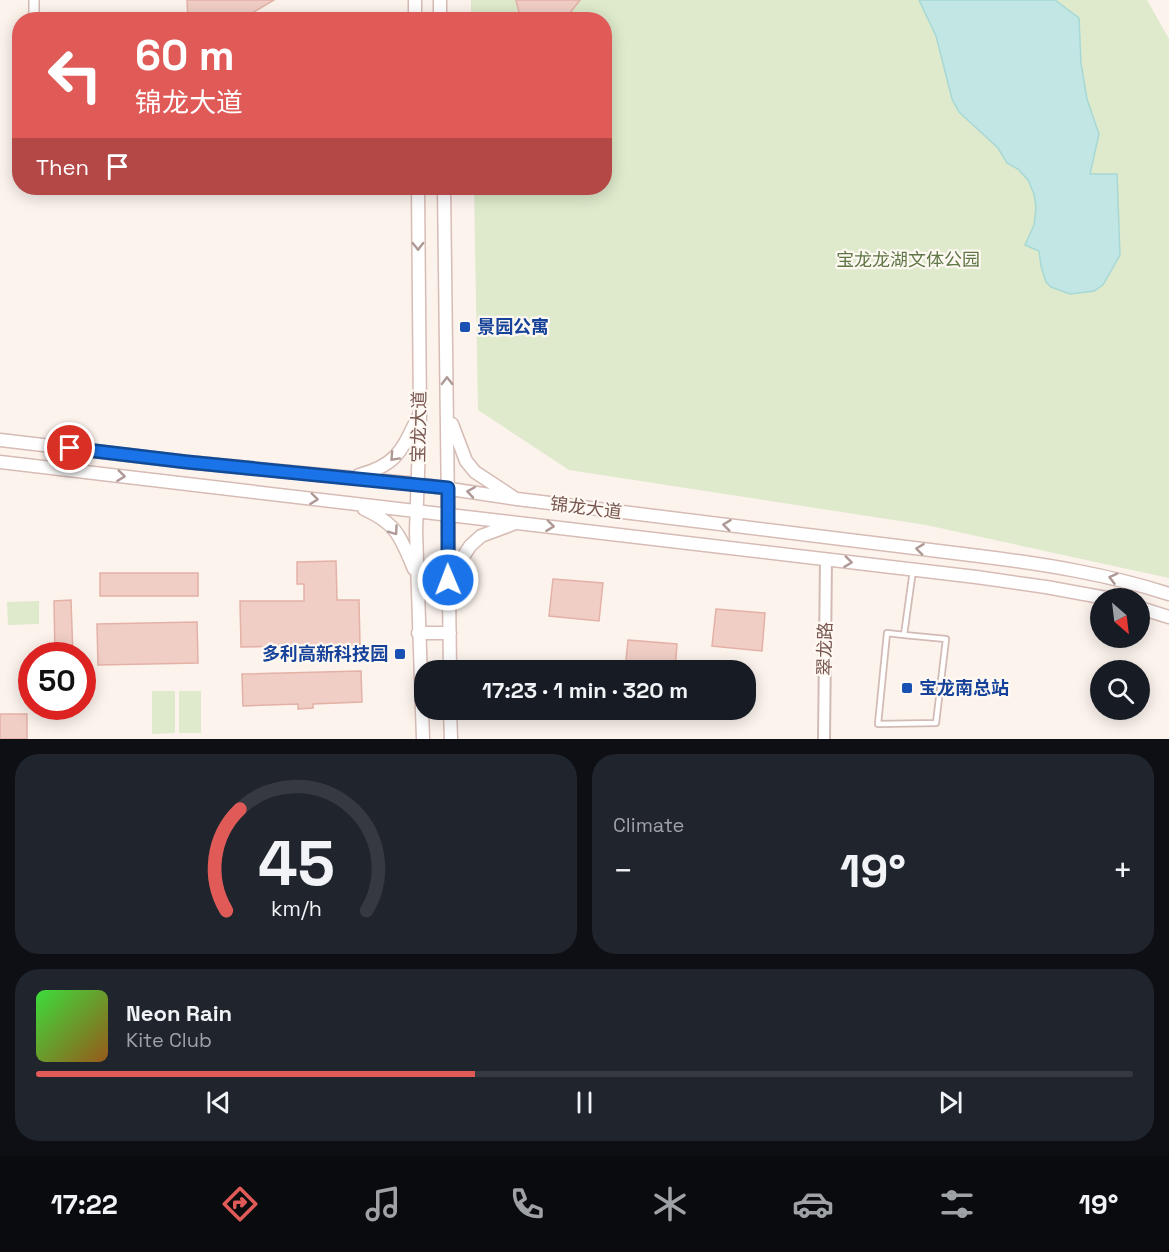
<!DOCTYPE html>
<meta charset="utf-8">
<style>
body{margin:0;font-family:"Space Grotesk","Noto Sans SC",sans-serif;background:#20242c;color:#f1f3f6;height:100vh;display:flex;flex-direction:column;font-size:22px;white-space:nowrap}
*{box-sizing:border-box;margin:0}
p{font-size:20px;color:#9ea1a6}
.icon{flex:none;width:33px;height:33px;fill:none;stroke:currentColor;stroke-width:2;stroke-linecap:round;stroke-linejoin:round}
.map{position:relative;height:739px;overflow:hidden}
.details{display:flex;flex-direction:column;gap:15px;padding:15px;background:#0d0f14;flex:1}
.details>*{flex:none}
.hud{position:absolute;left:12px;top:12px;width:600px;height:183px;border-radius:24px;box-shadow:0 3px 15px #0003;background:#e05b58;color:#fff;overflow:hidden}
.needle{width:39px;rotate:152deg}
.fabs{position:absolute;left:1090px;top:588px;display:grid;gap:12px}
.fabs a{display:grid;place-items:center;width:60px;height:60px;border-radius:50%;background:#171b24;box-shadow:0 3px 15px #0003;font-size:30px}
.speed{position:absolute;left:18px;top:642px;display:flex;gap:12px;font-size:30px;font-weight:700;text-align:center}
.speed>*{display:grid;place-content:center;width:78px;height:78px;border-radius:50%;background:#171b24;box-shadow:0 3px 15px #0003;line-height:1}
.speed .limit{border:9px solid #d22;background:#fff;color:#111}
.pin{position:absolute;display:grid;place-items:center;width:51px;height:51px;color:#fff;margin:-26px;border:3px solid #fff;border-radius:50%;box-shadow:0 2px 6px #0007}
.me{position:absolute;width:66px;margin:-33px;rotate:359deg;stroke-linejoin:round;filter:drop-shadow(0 0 4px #0008)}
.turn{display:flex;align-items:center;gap:21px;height:126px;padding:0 24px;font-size:27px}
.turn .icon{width:78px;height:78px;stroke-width:2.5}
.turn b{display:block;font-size:42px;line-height:51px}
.then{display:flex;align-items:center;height:57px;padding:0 24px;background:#0003;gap:12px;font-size:22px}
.big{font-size:45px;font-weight:600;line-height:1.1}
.details .tile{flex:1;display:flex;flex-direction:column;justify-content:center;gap:9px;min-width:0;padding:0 21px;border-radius:24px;background:#20242c}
.details .dial{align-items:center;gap:0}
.dial svg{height:156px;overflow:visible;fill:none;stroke:#363941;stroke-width:7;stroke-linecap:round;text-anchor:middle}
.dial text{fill:#f1f3f6;stroke:none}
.song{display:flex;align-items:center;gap:18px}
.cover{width:72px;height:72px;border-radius:9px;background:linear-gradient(135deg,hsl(120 70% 55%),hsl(30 70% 35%))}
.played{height:6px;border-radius:3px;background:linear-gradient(90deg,#e05b58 40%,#363941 40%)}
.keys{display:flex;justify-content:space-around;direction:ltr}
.heat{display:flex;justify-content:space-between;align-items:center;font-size:33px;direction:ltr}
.details .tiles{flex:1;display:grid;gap:15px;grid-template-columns:1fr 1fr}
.tile:last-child{grid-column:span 2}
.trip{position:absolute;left:414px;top:660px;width:342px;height:60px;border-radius:24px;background:#171b24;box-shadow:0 3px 15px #0003;font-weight:600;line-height:60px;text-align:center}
.dock{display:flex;height:96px;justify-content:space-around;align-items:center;background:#090b0e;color:#9ea1a6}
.dock .icon{width:42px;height:42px}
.dock .selected{color:#e05b58}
.dock b{font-size:27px;color:#f1f3f6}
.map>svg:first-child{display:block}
.green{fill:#deeacb}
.water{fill:#c1e6e4;stroke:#a7d8d5;stroke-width:1.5}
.building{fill:#f1cec5;stroke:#e3b1a6;stroke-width:1.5}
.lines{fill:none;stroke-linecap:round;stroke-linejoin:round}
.service-casing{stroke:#d2bbb4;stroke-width:8}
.minor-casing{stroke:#d2bbb4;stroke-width:12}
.tertiary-casing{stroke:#d2bbb4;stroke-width:14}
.secondary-casing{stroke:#d6bcb5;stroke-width:15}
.service{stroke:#fff;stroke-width:4.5}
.minor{stroke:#fff;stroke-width:9}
.tertiary{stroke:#fff;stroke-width:10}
.secondary{stroke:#fff;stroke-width:12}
.oneway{stroke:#ae9995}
.route-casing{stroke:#114b97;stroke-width:15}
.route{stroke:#1a73e8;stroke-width:10}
.transit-dot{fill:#1a4fb4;stroke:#fef8f3;stroke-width:2}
.labels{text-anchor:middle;stroke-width:4.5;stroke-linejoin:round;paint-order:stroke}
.park-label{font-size:18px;fill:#5e7744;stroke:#fef8f3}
.transit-label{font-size:18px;font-weight:bold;fill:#164399;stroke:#fef8f3;text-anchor:start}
.street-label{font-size:18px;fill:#78554f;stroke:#fef8f3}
</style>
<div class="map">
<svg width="1169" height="739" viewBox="0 0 1169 739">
<rect width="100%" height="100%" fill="#fcf3ed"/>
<path class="green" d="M471,0H1147L1169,39V578L926,525L569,470L478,410L474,188H604V20L471,19Z
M39,601V624L8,625L7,602Z
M152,691H175V733L152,734Z
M179,691H201V733H179Z"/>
<path class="water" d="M919,0H1055L1079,18L1081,63L1087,99L1099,134L1090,174H1117L1120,255L1103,285L1094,291L1070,294L1051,287L1046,282L1041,266L1039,251L1025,245L1034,225L1036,208L1034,194L1028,180L1018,169L1007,163L998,148L959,112L952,99L936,36Z"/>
<path class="building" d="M187,0H274L240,20H188Z
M516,0H580L566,18L520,16Z
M336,561L337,600H359L360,645L310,646V650H295V646L241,647L240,601H304V584H297V562Z
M100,573H198V596H100Z
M553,579L603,583L599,621L549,616Z
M71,600L73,656H55L54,601Z
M716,609L765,613L762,651L712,646Z
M197,622L198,663L98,665L97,624Z
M628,640L677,644L675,670H625Z
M361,671L362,702L313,704V708L298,709V704L243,706L242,674Z
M0,714H27V739H0Z"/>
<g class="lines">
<defs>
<path id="service" d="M904,635L946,639L936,723L878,724L887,633L904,635L913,570"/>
<path id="minor" d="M34,0V20"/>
<path id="tertiary" d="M824,739L826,559"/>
<path id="secondary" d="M415,0V20
M440,0V20
M418,188L420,414L416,531L423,739
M444,188L450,670
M452,424L466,461L475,472L513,497
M0,440L187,462L417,484L517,499L979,556C1043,564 1107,574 1169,594
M0,462L976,577L1046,587L1106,598
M359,475C397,465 402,450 418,417
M364,509C397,524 400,536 414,569
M449,579L470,546L481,536L513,524
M1140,608L1169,617
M418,633H450
M450,710L451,739"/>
</defs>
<use href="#service" class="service-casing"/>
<use href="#minor" class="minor-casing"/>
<use href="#tertiary" class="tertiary-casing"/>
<use href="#secondary" class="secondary-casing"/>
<use href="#service" class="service"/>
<use href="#minor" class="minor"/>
<use href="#tertiary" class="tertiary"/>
<use href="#secondary" class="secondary"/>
</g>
<defs><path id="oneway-chevron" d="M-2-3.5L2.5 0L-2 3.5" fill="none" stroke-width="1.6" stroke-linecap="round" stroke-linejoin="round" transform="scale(1.5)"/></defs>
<g class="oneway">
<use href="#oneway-chevron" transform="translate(418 246) rotate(89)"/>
<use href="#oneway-chevron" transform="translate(447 381) rotate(-91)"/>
<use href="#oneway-chevron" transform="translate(394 457) rotate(133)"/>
<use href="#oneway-chevron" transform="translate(121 476) rotate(7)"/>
<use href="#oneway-chevron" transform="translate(471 492) rotate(-171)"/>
<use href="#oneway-chevron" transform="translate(314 499) rotate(7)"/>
<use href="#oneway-chevron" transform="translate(727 525) rotate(-173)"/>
<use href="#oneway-chevron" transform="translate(550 526) rotate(7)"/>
<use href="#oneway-chevron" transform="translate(394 531) rotate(54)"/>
<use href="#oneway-chevron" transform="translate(920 549) rotate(-173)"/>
<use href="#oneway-chevron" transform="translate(848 562) rotate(7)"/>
<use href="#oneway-chevron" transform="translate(1113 578) rotate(-165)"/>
</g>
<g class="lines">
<defs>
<path id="route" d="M70,448L187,462L448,488V580"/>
</defs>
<use href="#route" class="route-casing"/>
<use href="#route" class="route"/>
</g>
<g class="transit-dot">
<rect x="459" y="321" width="12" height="12" rx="3"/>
<rect x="394" y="648" width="12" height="12" rx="3"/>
<rect x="901" y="682" width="12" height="12" rx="3"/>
</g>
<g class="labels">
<g class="park-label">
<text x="908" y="266">宝龙龙湖文体公园</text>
</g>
<g class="transit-label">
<text x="477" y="333">景园公寓</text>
<text x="388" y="660" text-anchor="end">多利高新科技园</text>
<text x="919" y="694">宝龙南总站</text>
</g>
<g class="street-label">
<text transform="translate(419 427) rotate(-89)" y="6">宝龙大道</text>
<text transform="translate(586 508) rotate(7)" y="6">锦龙大道</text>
<text transform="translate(825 649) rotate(-89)" y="6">翠龙路</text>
</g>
</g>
</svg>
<div class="fabs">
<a><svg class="needle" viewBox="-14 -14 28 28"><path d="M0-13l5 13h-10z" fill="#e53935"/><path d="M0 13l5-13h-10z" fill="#9ea1a6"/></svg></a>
<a><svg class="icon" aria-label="search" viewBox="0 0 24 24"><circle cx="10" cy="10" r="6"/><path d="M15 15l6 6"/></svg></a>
</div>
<div class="speed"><div class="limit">50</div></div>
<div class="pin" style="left:70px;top:448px;background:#d93025"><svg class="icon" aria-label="arrive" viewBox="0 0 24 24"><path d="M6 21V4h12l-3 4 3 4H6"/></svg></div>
<svg class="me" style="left:448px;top:580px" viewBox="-20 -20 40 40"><circle r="17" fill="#1a73e8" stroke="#fff" stroke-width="3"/><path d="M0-11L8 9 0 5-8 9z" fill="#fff"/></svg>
<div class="trip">17:23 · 1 min · 320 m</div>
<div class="hud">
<div class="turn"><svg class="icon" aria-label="left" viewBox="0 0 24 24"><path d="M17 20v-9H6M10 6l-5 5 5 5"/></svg><div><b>60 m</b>锦龙大道</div></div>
<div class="then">Then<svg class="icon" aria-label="arrive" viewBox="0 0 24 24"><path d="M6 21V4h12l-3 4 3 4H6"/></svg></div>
</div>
</div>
<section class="details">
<div class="tiles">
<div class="tile dial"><svg viewBox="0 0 100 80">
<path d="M14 69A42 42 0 1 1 86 69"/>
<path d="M14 69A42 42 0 0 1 21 17" stroke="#e05b58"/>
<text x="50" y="56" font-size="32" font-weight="700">45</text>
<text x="50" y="72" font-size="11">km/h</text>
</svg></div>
<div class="tile"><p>Climate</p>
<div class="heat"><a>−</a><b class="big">19°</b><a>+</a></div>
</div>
<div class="tile">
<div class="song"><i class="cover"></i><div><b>Neon Rain</b><p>Kite Club</p></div></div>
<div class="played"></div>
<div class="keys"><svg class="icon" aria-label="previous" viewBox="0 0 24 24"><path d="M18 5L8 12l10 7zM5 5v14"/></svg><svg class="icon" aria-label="pause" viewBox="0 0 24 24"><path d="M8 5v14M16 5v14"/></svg><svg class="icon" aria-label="next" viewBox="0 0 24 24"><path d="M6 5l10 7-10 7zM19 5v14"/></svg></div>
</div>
</div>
</section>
<nav class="dock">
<b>17:22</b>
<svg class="icon selected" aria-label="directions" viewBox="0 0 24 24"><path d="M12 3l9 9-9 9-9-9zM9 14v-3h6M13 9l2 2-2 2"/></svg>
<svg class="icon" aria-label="music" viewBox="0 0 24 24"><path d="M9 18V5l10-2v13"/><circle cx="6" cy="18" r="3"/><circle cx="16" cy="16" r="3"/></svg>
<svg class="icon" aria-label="phone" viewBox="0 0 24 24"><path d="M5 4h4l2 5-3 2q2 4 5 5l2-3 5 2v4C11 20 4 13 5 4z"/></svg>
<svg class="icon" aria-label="climate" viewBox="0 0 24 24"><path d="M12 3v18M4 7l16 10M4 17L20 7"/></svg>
<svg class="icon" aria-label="car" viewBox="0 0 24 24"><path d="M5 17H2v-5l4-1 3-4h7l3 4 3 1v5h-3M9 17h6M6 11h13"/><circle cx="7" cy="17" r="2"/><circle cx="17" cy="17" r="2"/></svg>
<svg class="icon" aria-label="filters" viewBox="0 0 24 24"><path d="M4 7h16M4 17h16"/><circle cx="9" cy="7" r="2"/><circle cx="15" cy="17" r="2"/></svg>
<b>19°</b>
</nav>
